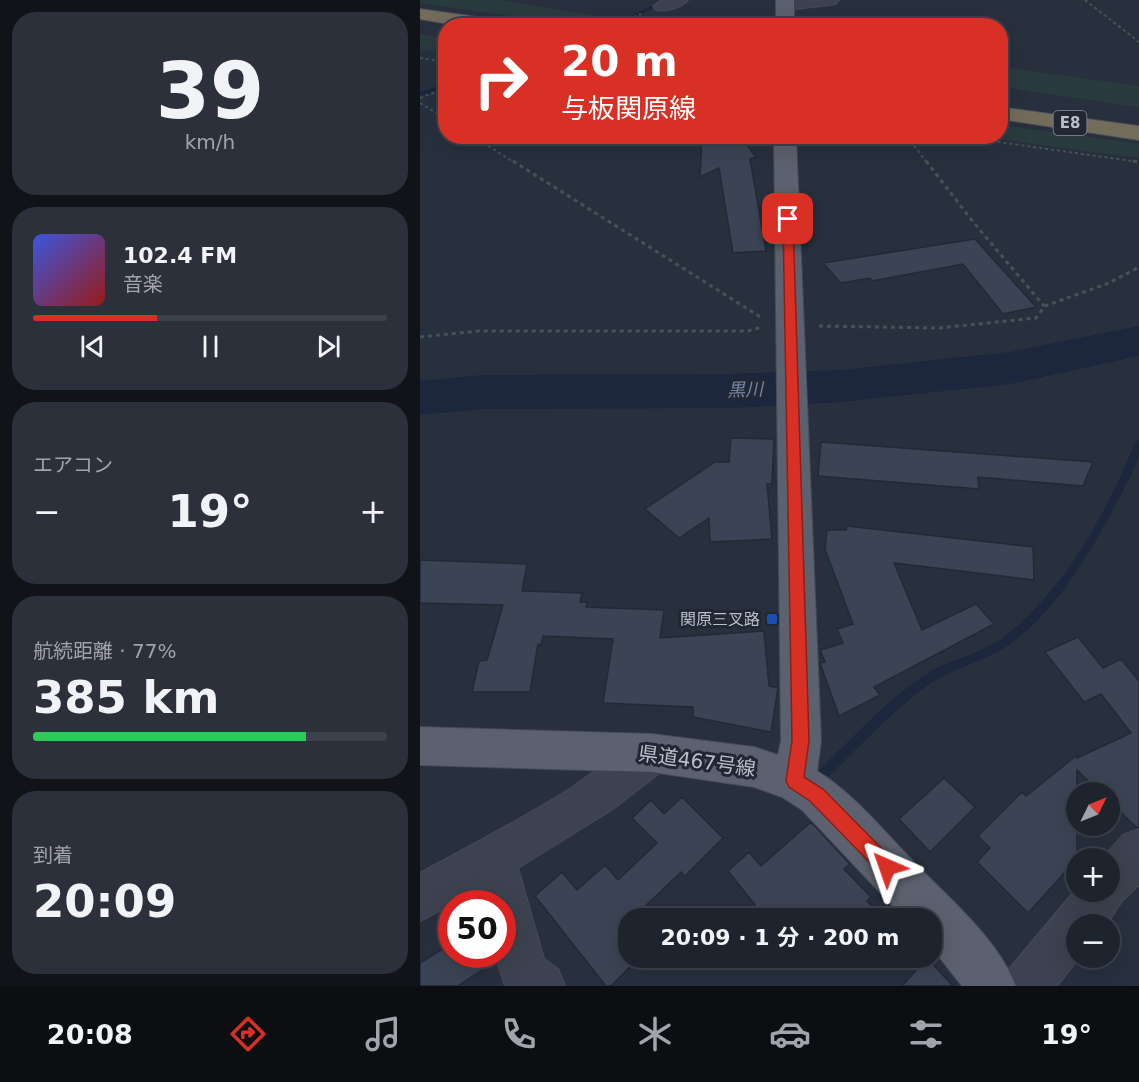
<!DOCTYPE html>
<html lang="ja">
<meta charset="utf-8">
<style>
body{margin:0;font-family:"DejaVu Sans","Noto Sans JP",sans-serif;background:#2b303a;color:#f1f3f6;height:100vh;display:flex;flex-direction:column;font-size:22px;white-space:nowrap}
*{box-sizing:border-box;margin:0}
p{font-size:20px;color:#a1a4aa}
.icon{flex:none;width:33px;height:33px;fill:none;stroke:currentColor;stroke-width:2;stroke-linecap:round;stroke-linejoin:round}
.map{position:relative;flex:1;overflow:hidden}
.side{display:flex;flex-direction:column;gap:12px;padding:12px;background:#101419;width:420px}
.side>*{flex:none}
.guide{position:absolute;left:18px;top:18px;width:570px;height:126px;border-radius:24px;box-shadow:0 6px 24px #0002,0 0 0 2px #3c414a;background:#d93025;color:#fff;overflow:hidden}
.needle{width:39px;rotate:47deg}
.tools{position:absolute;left:646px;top:782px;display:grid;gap:12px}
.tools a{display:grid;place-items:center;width:54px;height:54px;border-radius:50%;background:#1e242e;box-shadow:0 6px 24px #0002,0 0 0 2px #3c414a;font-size:30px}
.speed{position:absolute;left:18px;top:890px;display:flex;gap:12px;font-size:30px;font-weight:700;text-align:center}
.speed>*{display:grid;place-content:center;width:78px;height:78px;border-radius:50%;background:#1e242e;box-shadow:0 6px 24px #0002,0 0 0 2px #3c414a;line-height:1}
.speed .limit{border:9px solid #d22;background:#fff;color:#111}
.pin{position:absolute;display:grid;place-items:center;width:51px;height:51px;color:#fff;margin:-26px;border-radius:12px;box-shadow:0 3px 9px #0006}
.me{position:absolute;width:66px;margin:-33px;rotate:317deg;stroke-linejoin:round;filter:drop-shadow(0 0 4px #0008)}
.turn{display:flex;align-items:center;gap:21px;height:126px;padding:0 24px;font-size:27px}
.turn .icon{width:78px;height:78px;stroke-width:2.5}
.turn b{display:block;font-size:42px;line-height:51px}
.big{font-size:45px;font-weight:700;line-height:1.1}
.side .widget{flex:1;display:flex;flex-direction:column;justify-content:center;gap:9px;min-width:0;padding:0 21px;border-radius:24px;background:#2b303a}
.side .dial{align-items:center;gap:0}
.dial b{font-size:78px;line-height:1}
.song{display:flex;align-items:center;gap:18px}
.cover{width:72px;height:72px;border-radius:9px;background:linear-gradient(135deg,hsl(230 70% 55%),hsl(0 70% 35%))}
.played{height:6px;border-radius:3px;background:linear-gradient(90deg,#d93025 35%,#3c414a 35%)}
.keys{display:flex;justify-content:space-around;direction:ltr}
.heat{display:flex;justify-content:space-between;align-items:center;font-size:33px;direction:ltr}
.charge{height:9px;border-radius:4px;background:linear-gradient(90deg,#34c759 77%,#3c414a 0)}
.trip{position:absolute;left:198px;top:908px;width:324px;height:60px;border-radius:24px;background:#1e242e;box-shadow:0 6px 24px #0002,0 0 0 2px #3c414a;font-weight:700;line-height:60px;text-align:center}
.tab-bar{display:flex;height:96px;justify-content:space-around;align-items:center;background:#0c0e12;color:#a1a4aa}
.tab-bar .icon{width:42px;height:42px}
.tab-bar .active{color:#d93025}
.tab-bar b{font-size:27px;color:#f1f3f6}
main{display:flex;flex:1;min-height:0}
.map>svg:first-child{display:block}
.green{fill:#2a3b3f}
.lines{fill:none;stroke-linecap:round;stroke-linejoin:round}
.stream{fill:#1c263c;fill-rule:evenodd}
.river{fill:#1c263c;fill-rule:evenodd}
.building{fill:#3b4454;stroke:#232936;stroke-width:1.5}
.minor-casing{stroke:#464b58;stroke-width:2}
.major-casing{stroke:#464b58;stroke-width:2}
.highway-casing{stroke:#474d59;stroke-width:2}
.path-far1{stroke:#435457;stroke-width:2;stroke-dasharray:3 3;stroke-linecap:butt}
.path{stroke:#435457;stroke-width:3;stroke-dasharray:4 4;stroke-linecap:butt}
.minor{fill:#3c424f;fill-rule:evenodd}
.major{fill:#5b616e;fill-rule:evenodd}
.highway{fill:#746c5a;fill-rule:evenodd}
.route{fill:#d93025;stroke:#8d1f18;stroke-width:1.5}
.transit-dot{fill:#1a4fb4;stroke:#212734;stroke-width:2}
.labels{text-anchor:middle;stroke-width:6;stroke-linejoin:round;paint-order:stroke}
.shield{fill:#212734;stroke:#8b919c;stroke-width:1.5}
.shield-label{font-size:15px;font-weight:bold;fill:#b9bec9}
.poi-label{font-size:16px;fill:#b9bec9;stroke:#212734;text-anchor:end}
.water-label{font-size:18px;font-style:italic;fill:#7686a4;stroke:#212734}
.near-street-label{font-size:20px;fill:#b9bec9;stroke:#212734}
</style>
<main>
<section class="side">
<div class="widget dial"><b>39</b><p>km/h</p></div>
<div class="widget">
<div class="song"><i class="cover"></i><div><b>102.4 FM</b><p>音楽</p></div></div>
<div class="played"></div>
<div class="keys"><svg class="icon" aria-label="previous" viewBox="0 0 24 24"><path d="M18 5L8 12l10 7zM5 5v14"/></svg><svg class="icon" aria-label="pause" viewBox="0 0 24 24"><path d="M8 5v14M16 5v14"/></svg><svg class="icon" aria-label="next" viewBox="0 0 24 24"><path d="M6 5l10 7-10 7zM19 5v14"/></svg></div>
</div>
<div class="widget"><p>エアコン</p>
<div class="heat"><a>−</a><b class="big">19°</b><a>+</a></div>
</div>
<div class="widget"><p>航続距離 · 77%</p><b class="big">385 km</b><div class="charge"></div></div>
<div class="widget"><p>到着</p><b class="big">20:09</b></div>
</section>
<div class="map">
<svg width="719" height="986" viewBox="0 0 719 986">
<rect width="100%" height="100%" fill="#28303e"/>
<path class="green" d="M0,0H81L194,19L185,25H153L0,3Z
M0,34L25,38V53L0,49Z
M581,67L719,86V107L581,87Z
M581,125L719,144V158L564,137L580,136Z"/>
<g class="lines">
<path class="stream" d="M245,0H251L195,26H188Z
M26,83V87L0,96V92Z
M719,440C719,444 719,450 719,454C716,468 703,491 696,504C669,555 637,610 589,645C565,662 535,667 511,683C473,710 442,744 409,776L405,777L401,776L399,772L401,768C436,735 469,697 510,672C533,658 562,654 584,637C646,588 685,515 715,443Z"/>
<path class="river" d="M719,326V356L590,384L421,402L311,408L63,409L0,415V381L63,375L311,374L421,370L590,352Z"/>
</g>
<path class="building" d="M282,136H320L336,157L330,159L346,251L313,253L299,168L280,177Z
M555,239L616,307L583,314L543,264L452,281L450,278L421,283L403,263Z
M311,438L354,439L352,484H347L352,539L290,542L289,518L259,538L225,509L295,462H309Z
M401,442L673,462L663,486L558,477L559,489L398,476Z
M427,526L613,547L614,580L474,563L502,630L556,604L574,624L454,687L460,695L419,716L400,663L405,662L400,650L423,643L417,629L433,624L405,549L407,530H426Z
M0,560L107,564L102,591L162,593L160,602H167L166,607L244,610L240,638L344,631L349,686L358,688L351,732L273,717V707L183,703L193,639L123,636L121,645L118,644L110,692H52L59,661L67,660L83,605L0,603Z
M658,637L683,668L701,659L719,681V827L717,828L690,802V792H680L657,770V859L608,913L557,862L570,848L558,836L602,792L606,796L657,755V758L711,733L681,694L664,702L625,652Z
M524,778L555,807L510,852L479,819Z
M262,797L303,838L265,876L261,872L213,918H208V923L197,934L208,948V957L218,959L191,986H186L115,896L142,872L157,890L185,865L198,880L237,843L212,818L231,800L244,814Z
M391,822L430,864L424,869L451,897L447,901L463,918H321L335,905L308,871L329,852L341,866Z
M32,943V954H73L75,962L38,986H0V963Z
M507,958L533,986H482Z"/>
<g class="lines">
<defs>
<path id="minor" d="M242,0H268C262,8 245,12 236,10L233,6Z
M364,0H419L416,4L410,5L365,10L359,9L356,5Z
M232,734L247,739L253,753L247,767L193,809L98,868L124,959L138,969L145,986H85L75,954H82V903H62L58,890L0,921V873C50,846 100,820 148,790C175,773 204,745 232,734Z
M719,829V885L702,901L687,924H657V957H660L637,986H582L589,969L657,888V891H690V858H683L703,835Z"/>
<path id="major" d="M356,0H374V26H356Z
M354,136H376L401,741L397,771C433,793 462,829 491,859C528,898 576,936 596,986H542L512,948V918H484L382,810L362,797L334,787L232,772L0,765V727L232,734L334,747L358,755L361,741Z"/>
<path id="highway" d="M0,9L79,20L88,26H40L0,19Z
M580,107L719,126V140L580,119Z"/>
</defs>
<use href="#minor" class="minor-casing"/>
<use href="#major" class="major-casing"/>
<use href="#highway" class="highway-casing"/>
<path class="path-far1" d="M665,0L719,42
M191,26L221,14
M0,58L26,62
M0,98L26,88
M0,103L26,119
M53,136L95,163
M487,136L507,163
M536,136L719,162"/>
<path class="path" d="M93,161L342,318
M506,161L554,223L624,306
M713,161L719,162
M399,326L519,328L616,318L625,306L689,283L719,267
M0,337L59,331H328L342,327"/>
<use href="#minor" class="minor"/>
<use href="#major" class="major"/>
<use href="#highway" class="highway"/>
</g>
<path class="route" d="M368,216L373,219L389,741L384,777L403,789L473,860L476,867L473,873L467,876L460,873L390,801L369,787L366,781L372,741L363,219Z"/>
<rect class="transit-dot" x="346" y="613" width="12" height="12" rx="3"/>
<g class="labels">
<rect class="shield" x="633.5" y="111" width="33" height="24" rx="4.5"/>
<g class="shield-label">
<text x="650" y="128">E8</text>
</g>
<g class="poi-label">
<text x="340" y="625">関原三叉路</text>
</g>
<g class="water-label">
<text transform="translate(325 390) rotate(-2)" y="6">黒川</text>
</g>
<g class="near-street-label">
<text transform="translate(277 761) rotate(8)" y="7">県道467号線</text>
</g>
</g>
</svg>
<div class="tools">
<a><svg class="needle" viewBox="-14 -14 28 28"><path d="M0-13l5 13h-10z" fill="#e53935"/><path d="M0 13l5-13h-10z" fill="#a1a4aa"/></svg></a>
<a>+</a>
<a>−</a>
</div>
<div class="speed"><div class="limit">50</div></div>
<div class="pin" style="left:368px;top:219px;background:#d93025"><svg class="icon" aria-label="arrive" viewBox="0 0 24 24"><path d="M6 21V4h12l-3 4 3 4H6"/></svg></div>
<svg class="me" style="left:467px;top:867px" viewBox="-20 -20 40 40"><path d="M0-17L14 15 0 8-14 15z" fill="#d93025" stroke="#fff" stroke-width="4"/></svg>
<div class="trip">20:09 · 1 分 · 200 m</div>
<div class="guide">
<div class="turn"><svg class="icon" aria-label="right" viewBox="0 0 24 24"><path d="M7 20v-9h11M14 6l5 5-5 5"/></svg><div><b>20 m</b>与板関原線</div></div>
</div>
</div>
</main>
<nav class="tab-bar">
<b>20:08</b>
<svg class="icon active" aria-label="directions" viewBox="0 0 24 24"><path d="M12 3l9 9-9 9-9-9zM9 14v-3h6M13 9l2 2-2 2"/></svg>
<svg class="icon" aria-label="music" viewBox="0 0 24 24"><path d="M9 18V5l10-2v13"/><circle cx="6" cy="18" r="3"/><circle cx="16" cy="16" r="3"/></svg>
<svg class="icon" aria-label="phone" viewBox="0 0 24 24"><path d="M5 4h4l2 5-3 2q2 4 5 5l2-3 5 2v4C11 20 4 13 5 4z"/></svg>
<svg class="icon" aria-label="climate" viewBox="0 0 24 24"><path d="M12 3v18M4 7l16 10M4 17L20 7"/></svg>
<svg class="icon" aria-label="car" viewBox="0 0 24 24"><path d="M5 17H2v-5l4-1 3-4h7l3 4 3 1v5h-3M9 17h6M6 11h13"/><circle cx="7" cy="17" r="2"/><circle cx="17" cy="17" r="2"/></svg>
<svg class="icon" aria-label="filters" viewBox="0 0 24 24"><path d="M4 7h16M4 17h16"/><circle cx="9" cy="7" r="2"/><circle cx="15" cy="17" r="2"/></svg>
<b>19°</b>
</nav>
